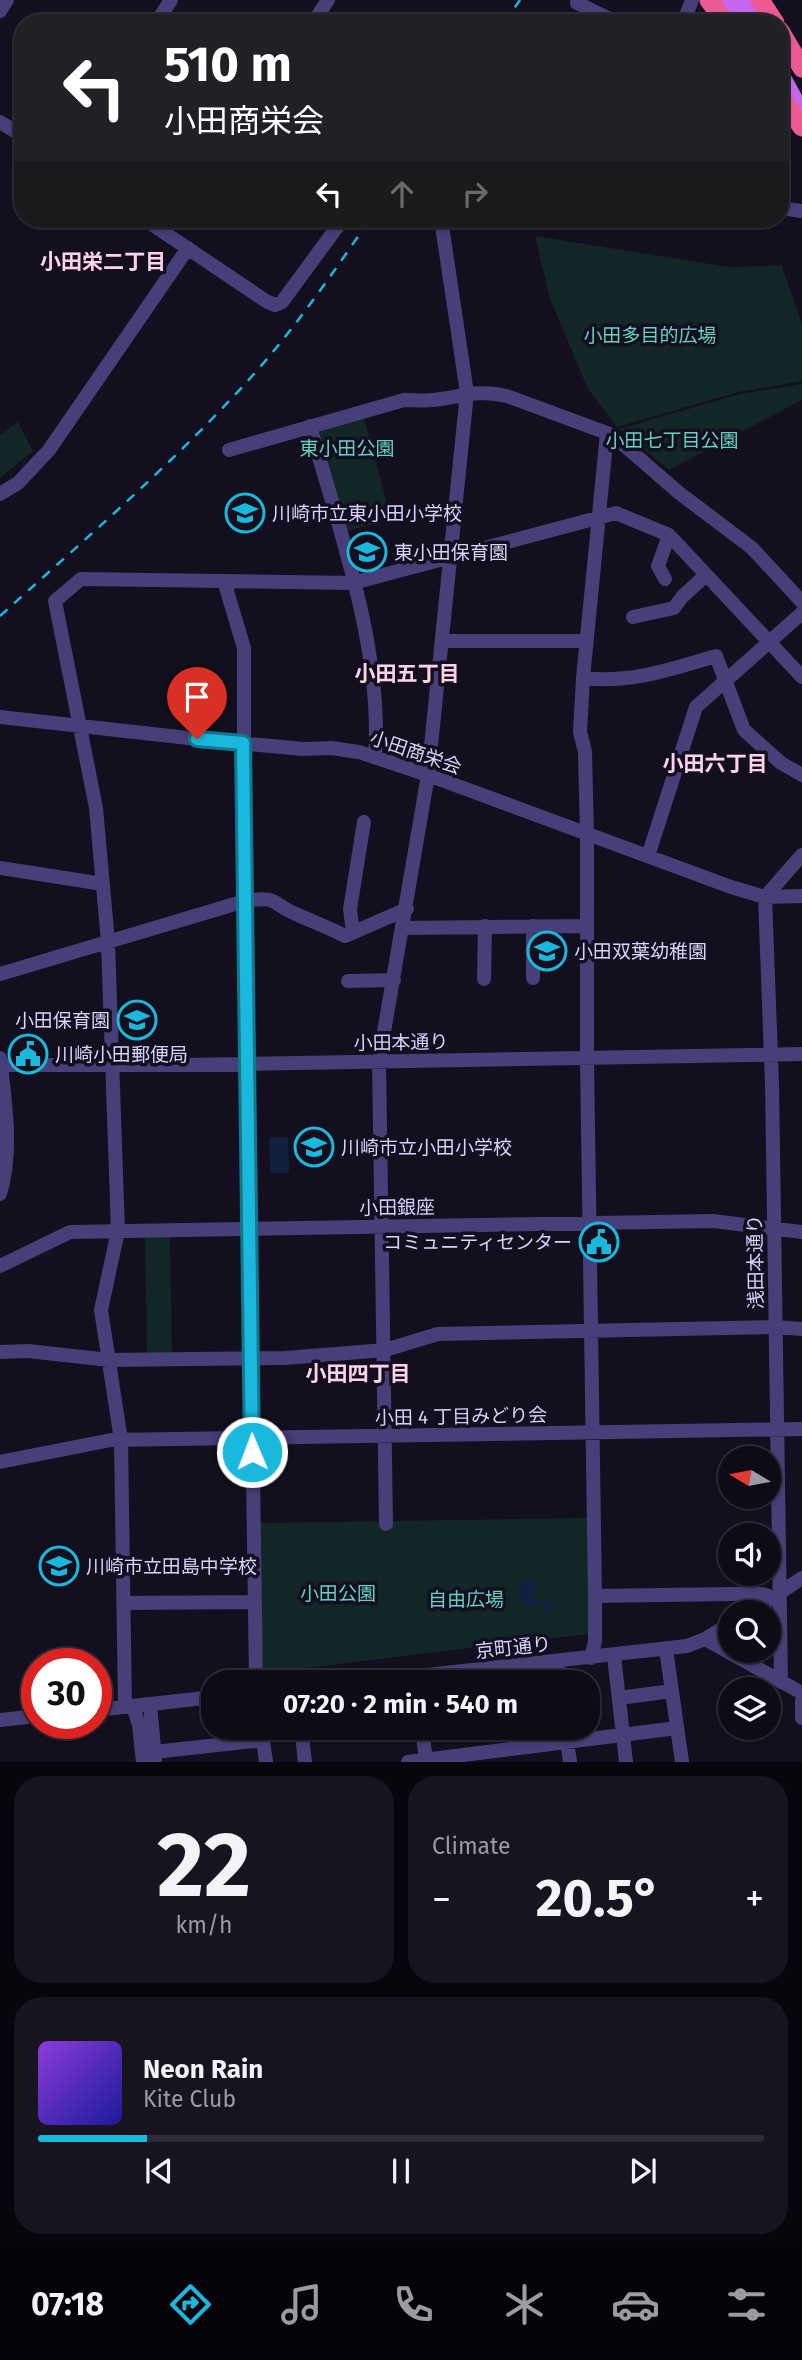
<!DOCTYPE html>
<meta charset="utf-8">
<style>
body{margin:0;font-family:"Fira Sans","Noto Sans JP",sans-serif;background:#17141f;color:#f1f3f6;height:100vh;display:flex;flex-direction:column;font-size:26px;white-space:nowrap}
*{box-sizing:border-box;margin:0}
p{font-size:23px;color:#9b9ba1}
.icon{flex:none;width:38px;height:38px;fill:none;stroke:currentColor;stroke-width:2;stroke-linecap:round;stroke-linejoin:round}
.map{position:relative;height:1762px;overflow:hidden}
.sheet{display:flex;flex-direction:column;gap:14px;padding:14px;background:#08060c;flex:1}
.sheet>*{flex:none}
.banner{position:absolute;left:14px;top:14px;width:775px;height:214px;border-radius:28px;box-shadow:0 2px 5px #0004,0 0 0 2px #2e2b35;background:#202124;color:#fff;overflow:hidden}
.needle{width:46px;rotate:280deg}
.buttons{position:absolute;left:718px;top:1446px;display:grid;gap:14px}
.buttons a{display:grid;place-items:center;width:63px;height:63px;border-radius:50%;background:#0e0b16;box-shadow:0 2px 5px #0004,0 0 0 2px #2e2b35;font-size:35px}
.speed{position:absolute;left:21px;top:1648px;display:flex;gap:14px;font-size:35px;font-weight:700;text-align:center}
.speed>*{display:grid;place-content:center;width:91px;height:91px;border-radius:50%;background:#0e0b16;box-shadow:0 2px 5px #0004,0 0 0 2px #2e2b35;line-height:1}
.speed .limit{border:10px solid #d22;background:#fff;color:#111}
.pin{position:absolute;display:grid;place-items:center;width:60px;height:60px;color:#fff;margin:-72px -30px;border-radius:50% 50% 50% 0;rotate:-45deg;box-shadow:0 0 7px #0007}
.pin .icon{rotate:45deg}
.me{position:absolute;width:77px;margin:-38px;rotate:359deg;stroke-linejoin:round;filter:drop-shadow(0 0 5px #0008)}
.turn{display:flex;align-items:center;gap:24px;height:147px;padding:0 35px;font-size:32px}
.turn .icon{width:91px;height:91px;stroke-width:2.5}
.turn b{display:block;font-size:49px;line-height:60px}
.lanes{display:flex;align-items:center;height:66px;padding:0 35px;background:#0003;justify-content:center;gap:35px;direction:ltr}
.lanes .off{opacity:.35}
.big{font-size:52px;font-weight:700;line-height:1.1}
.sheet .tile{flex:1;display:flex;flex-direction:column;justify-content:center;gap:10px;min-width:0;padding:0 24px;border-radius:28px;background:#17141f}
.sheet .dial{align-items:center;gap:0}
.dial b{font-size:91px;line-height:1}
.song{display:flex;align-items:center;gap:21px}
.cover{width:84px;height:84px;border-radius:10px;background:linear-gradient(135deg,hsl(270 70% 55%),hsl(240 70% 35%))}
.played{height:7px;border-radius:4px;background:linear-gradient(90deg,#1ab8dd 15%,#2e2b35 15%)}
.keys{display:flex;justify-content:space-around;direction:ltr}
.heat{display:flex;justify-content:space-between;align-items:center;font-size:38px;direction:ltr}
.sheet .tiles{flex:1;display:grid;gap:14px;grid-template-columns:1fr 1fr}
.tile:last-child{grid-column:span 2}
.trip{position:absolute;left:201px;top:1670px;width:399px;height:70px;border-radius:28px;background:#0e0b16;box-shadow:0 2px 5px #0004,0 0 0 2px #2e2b35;font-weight:700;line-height:70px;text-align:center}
.tab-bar{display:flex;height:112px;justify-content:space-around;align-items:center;background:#060409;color:#9b9ba1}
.tab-bar .icon{width:49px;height:49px}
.tab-bar .selected{color:#1ab8dd}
.tab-bar b{font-size:32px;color:#f1f3f6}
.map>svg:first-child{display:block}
.green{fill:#132627}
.water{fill:#12203f}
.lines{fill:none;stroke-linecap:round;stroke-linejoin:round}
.minor{stroke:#463f78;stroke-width:14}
.major{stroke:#c665ed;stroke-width:18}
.highway{stroke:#ec5a93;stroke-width:19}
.rail{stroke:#1ab8dd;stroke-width:2.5;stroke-dasharray:10 9;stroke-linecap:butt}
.route-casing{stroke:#117890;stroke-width:18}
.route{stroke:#1ab8dd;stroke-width:12}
.labels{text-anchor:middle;stroke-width:7;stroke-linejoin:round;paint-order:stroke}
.park-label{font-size:19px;fill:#66d1bf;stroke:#130f1e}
.poi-label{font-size:19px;fill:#dad1fa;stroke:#130f1e;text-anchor:start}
.street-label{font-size:19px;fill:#dad1fa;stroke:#130f1e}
.neighbourhood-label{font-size:21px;font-weight:bold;fill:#fad3e8;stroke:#130f1e}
</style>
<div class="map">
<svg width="802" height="1762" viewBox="0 0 802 1762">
<rect width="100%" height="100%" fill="#130f1e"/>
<path class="green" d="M535,236L729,267L781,265L802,323V381L738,392L617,427L588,389L550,299Z
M802,384V400L669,470L619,429L740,394Z
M364,417L391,519L344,532L319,440L321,429Z
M18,422L33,451L0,478V435Z
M145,1235H170L172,1355L147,1356Z
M591,1518L588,1634L263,1673L257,1523Z"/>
<path class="water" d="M269,1137H288L289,1173H270Z
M530,1581L536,1585L533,1592L535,1599L542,1602L550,1599L554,1603L550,1614L544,1606L534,1604L528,1608C517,1598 511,1584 530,1581Z"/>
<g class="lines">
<path class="minor" d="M578,0L577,3L618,23
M0,11L7,0
M156,23L171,0
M313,23L328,0
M683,23L692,0
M0,122L23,136
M780,208L802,211
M144,219L266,301L275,305L282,302L343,219
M310,426C339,529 383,650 375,757
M229,450L404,400C414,400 424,401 433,400C461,397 478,389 507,396L607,433L625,446L678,492L752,548L802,602
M0,494L18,483L49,450L188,248
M665,579L658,566L669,535
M224,581L244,648V846L256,1682
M633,617L674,608L682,597L706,575
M442,641H586
M583,678C629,684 672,669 716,656L744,730L781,763L802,775
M0,717L197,739L303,749L331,748L359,752L428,775L731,887L765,897L802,896
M648,856L696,707L802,613
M0,868L103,884
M404,928L587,926
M353,932L350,909L364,822
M0,974L245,901C279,895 272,905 298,915C314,922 330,928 345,936L407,909
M533,978V926
M484,979L485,926
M348,981L394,980
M0,1058C5,1102 13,1152 0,1194
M0,1065H182L802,1054
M0,1266L70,1232L713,1221L802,1232
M0,1352L28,1351L109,1360L285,1358L385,1350L438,1334L776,1327L802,1329
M0,1462L111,1440L802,1429
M386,1524L379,1061L428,775L467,393L441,219
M595,1596L730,1594H763L774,1598
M123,1603L255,1602
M751,1612L802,1578
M705,1639L802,1693
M666,1649L682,1762
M614,1656L626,1762
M591,1658L595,1641V1596L587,1059V834L585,752L580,732L583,678L607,433
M558,1661L560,1682
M364,1682L687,1646L705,1639L730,1624
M781,1682L772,1084L765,897L802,855
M619,1698L672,1691
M802,1700V1718
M150,1704L155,1759
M133,1706L139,1725L143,1762
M125,1707L121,1440L101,1310L118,1231L108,942L96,808L55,601L81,579L353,583L616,513L669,535L802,677
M96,1710L214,1697
M0,1720L37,1716
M261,1727L266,1762
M301,1727L305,1762
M422,1727L426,1762
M565,1727L570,1762
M302,1733L353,1727
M154,1752L263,1740
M408,1762L677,1728"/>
<path class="major" d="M727,0L744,23
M746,0L763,23
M780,74L802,114"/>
<path class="highway" d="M709,0L726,23
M760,0L775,23
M780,31L802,68
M780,96L802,127"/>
<path class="rail" d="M504,23L520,0
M0,616C83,541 169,467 244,385C291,334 331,276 370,219"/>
</g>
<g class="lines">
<defs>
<path id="route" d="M197,739L243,743L252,1452"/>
</defs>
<use href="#route" class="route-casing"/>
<use href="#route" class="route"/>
</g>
<defs>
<symbol id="school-ring" viewBox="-11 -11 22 22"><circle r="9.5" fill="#130f1e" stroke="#1ab8dd" stroke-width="1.5"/><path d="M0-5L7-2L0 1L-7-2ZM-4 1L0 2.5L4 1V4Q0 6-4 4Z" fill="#1ab8dd"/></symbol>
<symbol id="civic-ring" viewBox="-11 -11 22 22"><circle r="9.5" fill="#130f1e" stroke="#1ab8dd" stroke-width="1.5"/><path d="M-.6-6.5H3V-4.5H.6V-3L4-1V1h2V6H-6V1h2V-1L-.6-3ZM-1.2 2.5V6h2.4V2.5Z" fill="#1ab8dd"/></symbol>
</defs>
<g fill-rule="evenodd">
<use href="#school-ring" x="223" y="491" width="44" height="44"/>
<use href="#school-ring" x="345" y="530" width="44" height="44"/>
<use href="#school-ring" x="525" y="929" width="44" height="44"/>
<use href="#school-ring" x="115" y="998" width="44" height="44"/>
<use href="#civic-ring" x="6" y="1032" width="44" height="44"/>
<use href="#school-ring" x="292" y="1125" width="44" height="44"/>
<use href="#civic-ring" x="577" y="1220" width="44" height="44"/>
<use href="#school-ring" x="37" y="1544" width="44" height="44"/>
</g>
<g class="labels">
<g class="park-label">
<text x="650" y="342">小田多目的広場</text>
<text x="672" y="447">小田七丁目公園</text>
<text x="347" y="455">東小田公園</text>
<text x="338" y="1600">小田公園</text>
<text x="466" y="1606">自由広場</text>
</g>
<g class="poi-label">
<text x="272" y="520">川崎市立東小田小学校</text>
<text x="394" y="559">東小田保育園</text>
<text x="574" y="958">小田双葉幼稚園</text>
<text x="110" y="1027" text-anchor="end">小田保育園</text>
<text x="55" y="1061">川崎小田郵便局</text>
<text x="341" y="1154">川崎市立小田小学校</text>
<text x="572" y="1249" text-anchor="end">コミュニティセンター</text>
<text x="86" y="1573">川崎市立田島中学校</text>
</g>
<g class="street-label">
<text transform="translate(416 752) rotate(19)" y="7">小田商栄会</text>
<text transform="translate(401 1042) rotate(-1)" y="7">小田本通り</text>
<text transform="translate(397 1207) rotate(-1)" y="7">小田銀座</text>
<text transform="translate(755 1262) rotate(-91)" y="7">浅田本通り</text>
<text transform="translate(461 1416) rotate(-1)" y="7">小田 4 丁目みどり会</text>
<text transform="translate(513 1647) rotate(-6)" y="7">京町通り</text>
</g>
<g class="neighbourhood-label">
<text x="103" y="269">小田栄二丁目</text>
<text x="407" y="681">小田五丁目</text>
<text x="715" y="771">小田六丁目</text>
<text x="358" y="1381">小田四丁目</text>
</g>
</g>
</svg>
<div class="buttons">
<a><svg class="needle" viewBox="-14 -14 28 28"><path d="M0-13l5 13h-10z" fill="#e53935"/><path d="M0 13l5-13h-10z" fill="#9b9ba1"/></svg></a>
<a><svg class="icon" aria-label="sound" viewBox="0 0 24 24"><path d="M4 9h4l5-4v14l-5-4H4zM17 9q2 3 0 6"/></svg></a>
<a><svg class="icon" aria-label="search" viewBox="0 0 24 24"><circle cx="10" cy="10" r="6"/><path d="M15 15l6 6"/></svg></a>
<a><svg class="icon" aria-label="layers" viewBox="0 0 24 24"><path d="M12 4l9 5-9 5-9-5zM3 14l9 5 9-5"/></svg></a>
</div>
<div class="speed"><div class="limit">30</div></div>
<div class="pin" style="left:197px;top:739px;background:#d93025"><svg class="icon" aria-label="arrive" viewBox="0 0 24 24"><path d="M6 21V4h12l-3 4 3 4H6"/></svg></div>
<svg class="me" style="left:252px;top:1452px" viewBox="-20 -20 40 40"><circle r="17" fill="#1ab8dd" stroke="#fff" stroke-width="3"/><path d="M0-11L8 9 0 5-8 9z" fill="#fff"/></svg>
<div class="trip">07:20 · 2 min · 540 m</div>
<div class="banner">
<div class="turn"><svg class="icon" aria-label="left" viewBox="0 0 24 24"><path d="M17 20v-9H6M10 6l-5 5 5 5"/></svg><div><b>510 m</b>小田商栄会</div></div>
<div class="lanes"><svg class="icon" aria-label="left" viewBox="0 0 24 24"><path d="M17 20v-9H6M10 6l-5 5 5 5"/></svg><svg class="icon off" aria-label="ahead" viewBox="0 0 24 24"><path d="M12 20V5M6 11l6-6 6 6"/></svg><svg class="icon off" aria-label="right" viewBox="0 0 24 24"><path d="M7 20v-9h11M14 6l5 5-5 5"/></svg></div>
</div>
</div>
<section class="sheet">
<div class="tiles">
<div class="tile dial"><b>22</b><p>km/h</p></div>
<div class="tile"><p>Climate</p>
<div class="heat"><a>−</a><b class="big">20.5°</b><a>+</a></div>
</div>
<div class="tile">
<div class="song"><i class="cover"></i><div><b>Neon Rain</b><p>Kite Club</p></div></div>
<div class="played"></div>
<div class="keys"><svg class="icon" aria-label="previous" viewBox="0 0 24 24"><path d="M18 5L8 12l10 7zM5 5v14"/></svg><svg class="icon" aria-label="pause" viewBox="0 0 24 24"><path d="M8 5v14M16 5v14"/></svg><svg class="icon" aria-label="next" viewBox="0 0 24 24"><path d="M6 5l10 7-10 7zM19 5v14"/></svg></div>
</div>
</div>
</section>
<nav class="tab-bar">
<b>07:18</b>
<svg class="icon selected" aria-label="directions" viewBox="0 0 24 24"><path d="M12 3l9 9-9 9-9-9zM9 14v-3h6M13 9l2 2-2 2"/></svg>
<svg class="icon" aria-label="music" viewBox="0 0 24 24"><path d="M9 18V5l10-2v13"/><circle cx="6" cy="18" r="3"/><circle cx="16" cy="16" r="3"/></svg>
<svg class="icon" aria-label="phone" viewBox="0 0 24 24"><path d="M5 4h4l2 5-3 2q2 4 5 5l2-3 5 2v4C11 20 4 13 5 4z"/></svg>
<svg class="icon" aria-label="climate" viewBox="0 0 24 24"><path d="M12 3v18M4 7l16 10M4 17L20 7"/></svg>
<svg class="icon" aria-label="car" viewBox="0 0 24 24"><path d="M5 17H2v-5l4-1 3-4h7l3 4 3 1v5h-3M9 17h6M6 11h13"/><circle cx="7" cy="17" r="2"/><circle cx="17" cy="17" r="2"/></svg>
<svg class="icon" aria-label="filters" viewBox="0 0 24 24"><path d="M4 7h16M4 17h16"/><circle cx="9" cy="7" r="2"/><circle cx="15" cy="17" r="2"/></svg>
</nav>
